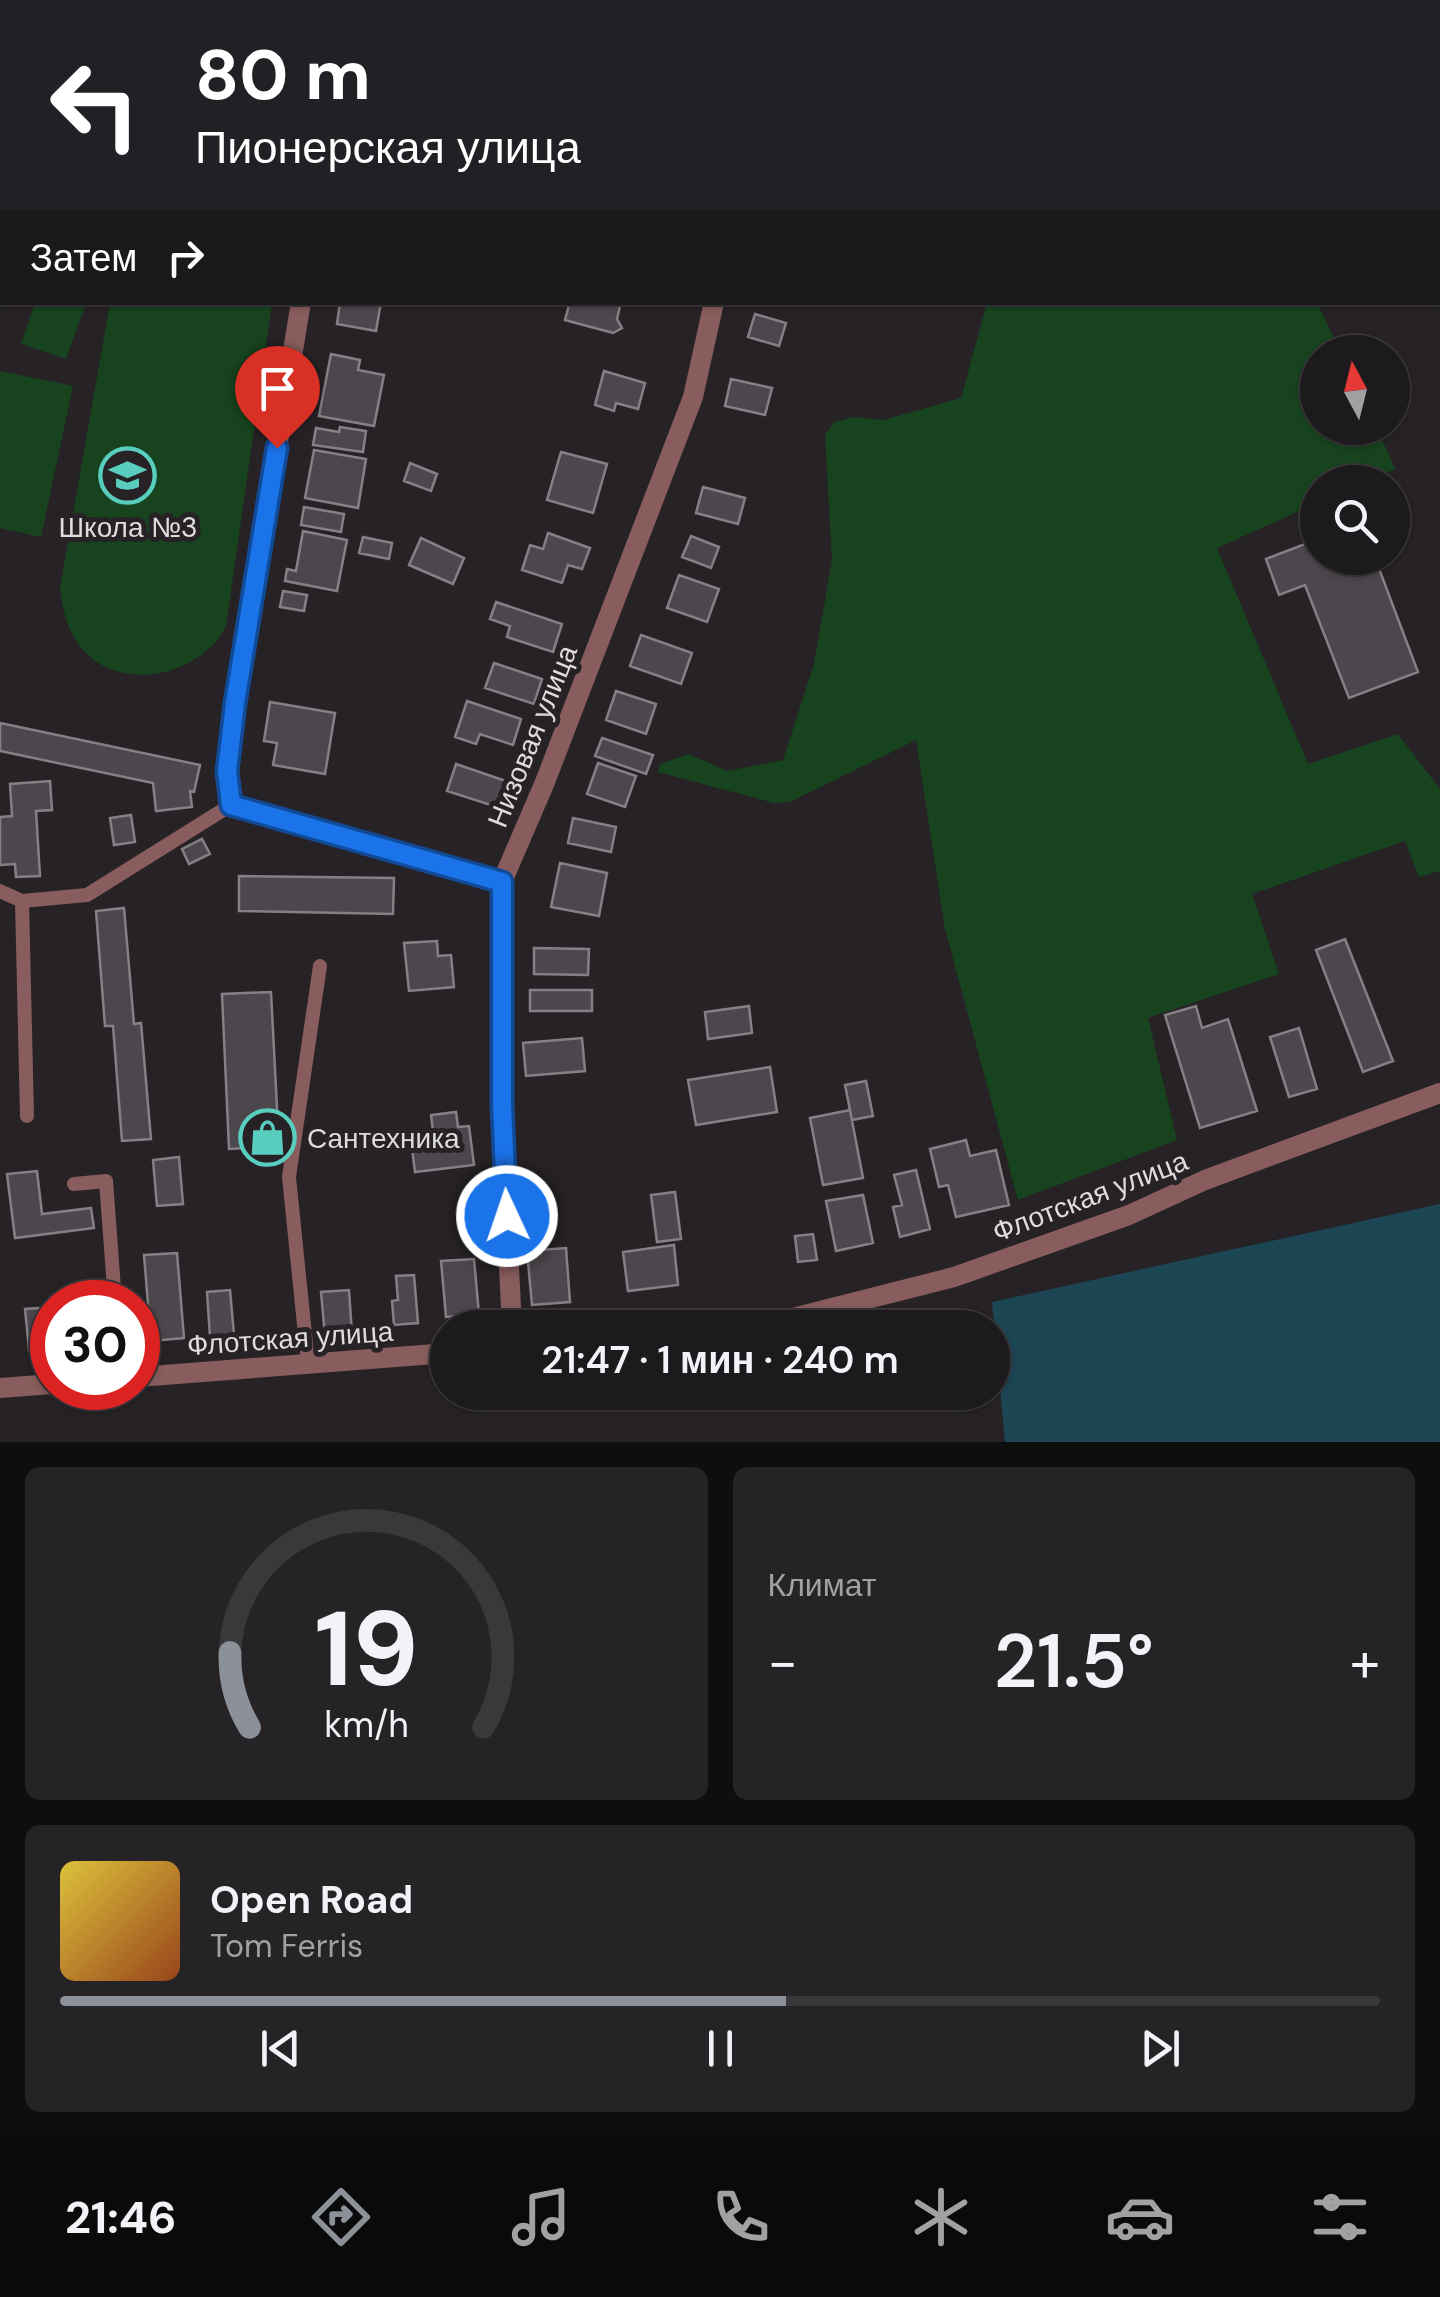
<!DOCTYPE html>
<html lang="ru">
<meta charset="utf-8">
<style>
body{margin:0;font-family:"DM Sans",sans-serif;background:#252325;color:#f1f3f6;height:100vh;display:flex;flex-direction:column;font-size:38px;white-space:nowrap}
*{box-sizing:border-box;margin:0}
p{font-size:32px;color:#a0a1a3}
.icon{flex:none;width:55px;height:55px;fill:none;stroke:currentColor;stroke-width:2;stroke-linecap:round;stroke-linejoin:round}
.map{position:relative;height:1442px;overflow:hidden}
.details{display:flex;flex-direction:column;gap:25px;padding:25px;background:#0f0e0f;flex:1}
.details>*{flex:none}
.banner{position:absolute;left:0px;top:0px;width:1440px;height:305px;box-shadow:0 2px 8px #0004,0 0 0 2px #3a383b;background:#202124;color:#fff;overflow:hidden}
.needle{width:65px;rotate:353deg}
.tools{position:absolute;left:1300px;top:335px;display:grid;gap:20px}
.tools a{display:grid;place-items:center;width:110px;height:110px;border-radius:50%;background:#1c1a1c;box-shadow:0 2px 8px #0004,0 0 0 2px #3a383b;font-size:50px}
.speed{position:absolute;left:30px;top:1280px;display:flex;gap:20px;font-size:50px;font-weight:700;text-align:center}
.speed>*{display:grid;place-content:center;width:130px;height:130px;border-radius:50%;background:#1c1a1c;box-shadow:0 2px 8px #0004,0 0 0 2px #3a383b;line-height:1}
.speed .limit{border:15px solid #d22;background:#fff;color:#111}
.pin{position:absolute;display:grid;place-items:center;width:85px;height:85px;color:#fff;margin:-102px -42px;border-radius:50% 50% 50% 0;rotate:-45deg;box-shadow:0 0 10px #0007}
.pin .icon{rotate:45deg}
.me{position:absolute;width:110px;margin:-55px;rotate:357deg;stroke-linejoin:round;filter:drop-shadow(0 0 8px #0008)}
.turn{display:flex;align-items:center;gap:35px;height:210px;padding:0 30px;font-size:45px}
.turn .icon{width:130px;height:130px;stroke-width:2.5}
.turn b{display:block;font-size:70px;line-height:85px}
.then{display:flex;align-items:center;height:95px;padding:0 30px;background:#0003;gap:20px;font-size:38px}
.big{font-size:75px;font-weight:600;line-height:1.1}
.details .tile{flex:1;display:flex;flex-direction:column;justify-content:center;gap:15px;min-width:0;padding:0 35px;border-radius:15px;background:#252325}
.details .dial{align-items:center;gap:0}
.dial svg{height:260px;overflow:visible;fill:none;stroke:#3a383b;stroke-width:7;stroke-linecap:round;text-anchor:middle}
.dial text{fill:#f1f3f6;stroke:none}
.song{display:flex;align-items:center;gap:30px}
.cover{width:120px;height:120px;border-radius:15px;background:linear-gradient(135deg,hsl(50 70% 55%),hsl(20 70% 35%))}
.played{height:10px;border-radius:5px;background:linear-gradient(90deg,#8c9099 55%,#3a383b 55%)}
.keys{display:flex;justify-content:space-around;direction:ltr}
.heat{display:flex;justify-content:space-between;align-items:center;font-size:55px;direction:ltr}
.details .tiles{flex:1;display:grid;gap:25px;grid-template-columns:1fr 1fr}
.tile:last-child{grid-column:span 2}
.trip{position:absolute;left:430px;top:1310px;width:580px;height:100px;border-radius:50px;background:#1c1a1c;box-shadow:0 2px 8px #0004,0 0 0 2px #3a383b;font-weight:600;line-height:100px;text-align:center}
.tabs{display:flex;height:160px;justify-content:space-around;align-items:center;background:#0b0a0b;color:#a0a1a3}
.tabs .icon{width:70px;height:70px}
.tabs .selected{color:#8c9099}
.tabs b{font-size:45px;color:#f1f3f6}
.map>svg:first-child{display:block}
.green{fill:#17441e}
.water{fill:#1c4653}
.building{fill:#4c474c;stroke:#858085;stroke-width:2.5}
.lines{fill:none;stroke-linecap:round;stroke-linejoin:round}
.lane{stroke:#895d5d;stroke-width:14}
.street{stroke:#895d5d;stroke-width:20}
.route-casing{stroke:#114b97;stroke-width:25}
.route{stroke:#1a73e8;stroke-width:18}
.labels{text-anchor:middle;stroke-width:10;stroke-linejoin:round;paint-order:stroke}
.poi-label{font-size:28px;fill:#dedcde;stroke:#262226}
.street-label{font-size:28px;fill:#dedcde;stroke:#262226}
</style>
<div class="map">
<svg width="1440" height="1442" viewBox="0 0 1440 1442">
<rect width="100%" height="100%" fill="#262226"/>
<path class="green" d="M1048,0H1440V200L1438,202V2H1048Z
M35,303H86L66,359L21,344Z
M110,303H272L226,626C204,673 125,694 85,652C68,634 63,612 60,588Z
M987,303H1317L1341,352H1318V428H1377L1395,469L1365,482H1318L1317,503L1217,548L1308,764L1398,734L1440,789V871L1419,877L1405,841L1252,894L1279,974L1148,1018L1177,1140L1018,1200L945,929L916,740L790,802L774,803L658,772L660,764L689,754L727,771L783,760L814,664L832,560L825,435L834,422L854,417L884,420L961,398Z
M0,371L73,386L41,537L0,528Z"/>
<path class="water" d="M1440,1204V1442H1005L992,1302Z"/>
<path class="building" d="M340,302H381L376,331L337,324Z
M562,302H621L617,319L622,328L613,333L565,320L569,305Z
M755,314L786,323L779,346L748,337Z
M331,354L360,360L358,370L384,375L374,426L319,416Z
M604,371L645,383L638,409L616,403L614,411L595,405Z
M731,379L772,388L765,415L725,406Z
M340,427L366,431L363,452L313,445L316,428L339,432Z
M314,450L366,459L358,508L305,498Z
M561,452L607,464L593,513L547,500Z
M410,463L437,474L431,491L404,481Z
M703,487L745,498L738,524L696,513Z
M304,507L344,514L341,532L301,525Z
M303,531L347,540L337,591L285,581L287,569L296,571Z
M548,533L590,548L582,569L568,565L562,583L522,570L530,545L543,549Z
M691,536L719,547L711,568L682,557Z
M363,537L392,543L389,559L359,553Z
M421,538L464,558L453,584L409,565Z
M1318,539V558H1375L1418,672L1349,698L1305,585L1279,595L1266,559Z
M679,575L719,589L707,622L667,608Z
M283,591L307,595L304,611L280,607Z
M496,602L562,624L553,652L507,637L510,626L490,619Z
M641,635L692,653L681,684L630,666Z
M494,663L542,679L534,704L485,688Z
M616,691L656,704L646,734L606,720Z
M467,701L521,719L513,745L480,734L476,744L455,737Z
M270,702L335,713L325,774L273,765L277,743L264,741Z
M0,723L200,765L194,792L190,791L192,807L156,811L153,783L0,751Z
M602,738L653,755L646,774L595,756Z
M598,763L636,776L625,807L587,794Z
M456,764L506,781L497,807L447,791Z
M50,781L52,810L36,811L40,876L16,877L15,864L0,865V817L12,816L10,784Z
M131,815L135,842L114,845L110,818Z
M573,818L616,827L611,852L568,843Z
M202,839L210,854L189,864L182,849Z
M560,863L607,873L599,916L551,907Z
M239,876L394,878L393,914L239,911Z
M124,908L134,1024L141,1023L151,1139L122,1141L113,1026H105L96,911Z
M1345,939L1393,1061L1363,1072L1316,950Z
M437,941L438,956L451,955L454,987L409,991L404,943Z
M534,948L589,949L588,975L534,974Z
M530,990H592V1011H530Z
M271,992L279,1146L229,1149L222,994Z
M749,1006L752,1033L708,1039L705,1012Z
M1196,1006L1202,1028L1228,1019L1257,1111L1200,1128L1165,1015Z
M1299,1028L1317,1089L1289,1097L1270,1037Z
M582,1038L585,1071L526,1076L523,1043Z
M770,1067L777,1112L696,1125L688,1080Z
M866,1081L873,1116L852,1120L845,1085Z
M850,1110L863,1178L823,1185L810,1118Z
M456,1112L458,1127L469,1126L474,1165L415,1172L410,1133L433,1131L431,1115Z
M966,1140L970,1156L996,1150L1009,1205L956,1217L948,1185L939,1187L930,1149Z
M179,1157L183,1204L157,1206L153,1160Z
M916,1170L930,1229L900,1237L893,1207L902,1205L894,1175Z
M37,1171L42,1214L91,1208L94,1228L15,1238L7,1174Z
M675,1192L681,1239L657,1242L651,1195Z
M863,1195L873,1243L836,1251L826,1201Z
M813,1234L817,1260L798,1262L795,1236Z
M674,1245L678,1285L628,1291L623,1252Z
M566,1248L570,1302L532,1305L527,1251Z
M177,1253L184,1338L151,1341L144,1255Z
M474,1259L479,1314L446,1317L441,1261Z
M414,1275L418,1323L394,1325L392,1301L398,1300L396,1276Z
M230,1290L234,1335L210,1337L207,1292Z
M349,1290L352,1334L325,1336L321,1292Z
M52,1307V1348L29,1350L25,1309Z"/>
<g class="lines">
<path class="lane" d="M0,891L22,901L87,895L231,805
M22,901L27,1116
M74,1184L106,1181L115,1302
M308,1364L289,1177L320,966"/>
<path class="street" d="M350,2L351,0
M773,2V0
M301,302L235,703L227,771L231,805L502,882
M512,1328L501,1105L502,882L545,782L693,397L714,302
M753,1328L954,1277L1129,1215L1205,1180L1440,1093
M138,1377L448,1353
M0,1388L52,1384"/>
</g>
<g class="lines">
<defs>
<path id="route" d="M277,448L235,703L227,771L231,805L502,882V1105L507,1216"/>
</defs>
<use href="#route" class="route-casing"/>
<use href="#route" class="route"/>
</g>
<defs>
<symbol id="school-ring" viewBox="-11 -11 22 22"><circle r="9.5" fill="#262226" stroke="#59cebe" stroke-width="1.5"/><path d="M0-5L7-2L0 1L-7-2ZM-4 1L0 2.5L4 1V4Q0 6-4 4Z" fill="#59cebe"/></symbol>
<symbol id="shop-ring" viewBox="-11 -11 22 22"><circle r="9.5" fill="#262226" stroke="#59cebe" stroke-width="1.5"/><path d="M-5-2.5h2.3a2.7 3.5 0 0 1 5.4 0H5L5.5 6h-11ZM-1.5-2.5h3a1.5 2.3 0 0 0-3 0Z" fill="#59cebe"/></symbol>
</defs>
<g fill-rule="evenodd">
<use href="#school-ring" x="96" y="444" width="63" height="63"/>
<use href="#shop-ring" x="236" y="1106" width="63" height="63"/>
</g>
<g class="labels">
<g class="poi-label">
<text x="128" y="537">Школа №3</text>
<text x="307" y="1148" text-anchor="start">Сантехника</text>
</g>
<g class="street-label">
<text transform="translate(532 736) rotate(-68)" y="10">Низовая улица</text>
<text transform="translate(1090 1196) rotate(-21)" y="10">Флотская улица</text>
<text transform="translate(290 1338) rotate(-4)" y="10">Флотская улица</text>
</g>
</g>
</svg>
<div class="tools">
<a><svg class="needle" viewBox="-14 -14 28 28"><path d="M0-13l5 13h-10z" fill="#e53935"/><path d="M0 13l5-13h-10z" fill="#a0a1a3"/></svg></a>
<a><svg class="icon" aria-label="search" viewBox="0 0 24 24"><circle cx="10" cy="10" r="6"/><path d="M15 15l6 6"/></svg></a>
</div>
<div class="speed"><div class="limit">30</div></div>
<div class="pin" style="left:277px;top:448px;background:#d93025"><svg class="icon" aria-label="arrive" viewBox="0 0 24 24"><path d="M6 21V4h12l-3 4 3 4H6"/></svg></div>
<svg class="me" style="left:507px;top:1216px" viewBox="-20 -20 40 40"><circle r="17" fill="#1a73e8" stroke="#fff" stroke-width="3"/><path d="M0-11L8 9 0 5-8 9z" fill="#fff"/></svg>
<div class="trip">21:47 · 1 мин · 240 m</div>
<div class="banner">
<div class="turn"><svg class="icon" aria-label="left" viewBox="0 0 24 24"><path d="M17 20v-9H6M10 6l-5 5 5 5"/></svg><div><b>80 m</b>Пионерская улица</div></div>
<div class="then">Затем<svg class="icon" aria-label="right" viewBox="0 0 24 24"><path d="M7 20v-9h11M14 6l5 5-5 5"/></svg></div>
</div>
</div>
<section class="details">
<div class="tiles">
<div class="tile dial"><svg viewBox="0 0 100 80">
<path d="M14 69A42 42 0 1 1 86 69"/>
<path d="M14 69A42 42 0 0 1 8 46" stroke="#8c9099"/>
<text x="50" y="56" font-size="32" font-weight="700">19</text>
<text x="50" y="72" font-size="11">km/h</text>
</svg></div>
<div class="tile"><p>Климат</p>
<div class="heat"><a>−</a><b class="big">21.5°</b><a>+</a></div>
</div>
<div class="tile">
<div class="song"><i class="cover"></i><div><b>Open Road</b><p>Tom Ferris</p></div></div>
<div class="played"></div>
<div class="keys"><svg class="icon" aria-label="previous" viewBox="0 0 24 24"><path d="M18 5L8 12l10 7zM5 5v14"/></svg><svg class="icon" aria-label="pause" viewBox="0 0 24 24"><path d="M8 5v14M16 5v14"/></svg><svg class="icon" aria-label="next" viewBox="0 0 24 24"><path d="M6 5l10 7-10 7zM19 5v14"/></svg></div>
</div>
</div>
</section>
<nav class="tabs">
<b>21:46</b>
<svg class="icon selected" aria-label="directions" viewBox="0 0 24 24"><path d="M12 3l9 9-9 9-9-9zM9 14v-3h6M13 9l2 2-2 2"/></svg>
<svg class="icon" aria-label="music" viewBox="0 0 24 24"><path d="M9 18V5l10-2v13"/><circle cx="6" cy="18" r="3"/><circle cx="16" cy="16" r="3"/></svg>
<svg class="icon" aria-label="phone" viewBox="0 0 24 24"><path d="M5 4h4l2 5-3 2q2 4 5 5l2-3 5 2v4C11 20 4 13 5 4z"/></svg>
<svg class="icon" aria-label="climate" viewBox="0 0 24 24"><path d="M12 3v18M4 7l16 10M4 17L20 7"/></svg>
<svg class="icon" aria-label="car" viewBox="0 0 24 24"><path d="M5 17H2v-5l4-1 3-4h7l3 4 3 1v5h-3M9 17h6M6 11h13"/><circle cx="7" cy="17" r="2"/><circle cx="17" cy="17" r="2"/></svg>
<svg class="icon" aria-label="filters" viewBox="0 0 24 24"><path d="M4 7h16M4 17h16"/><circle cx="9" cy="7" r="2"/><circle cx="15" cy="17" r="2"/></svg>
</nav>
